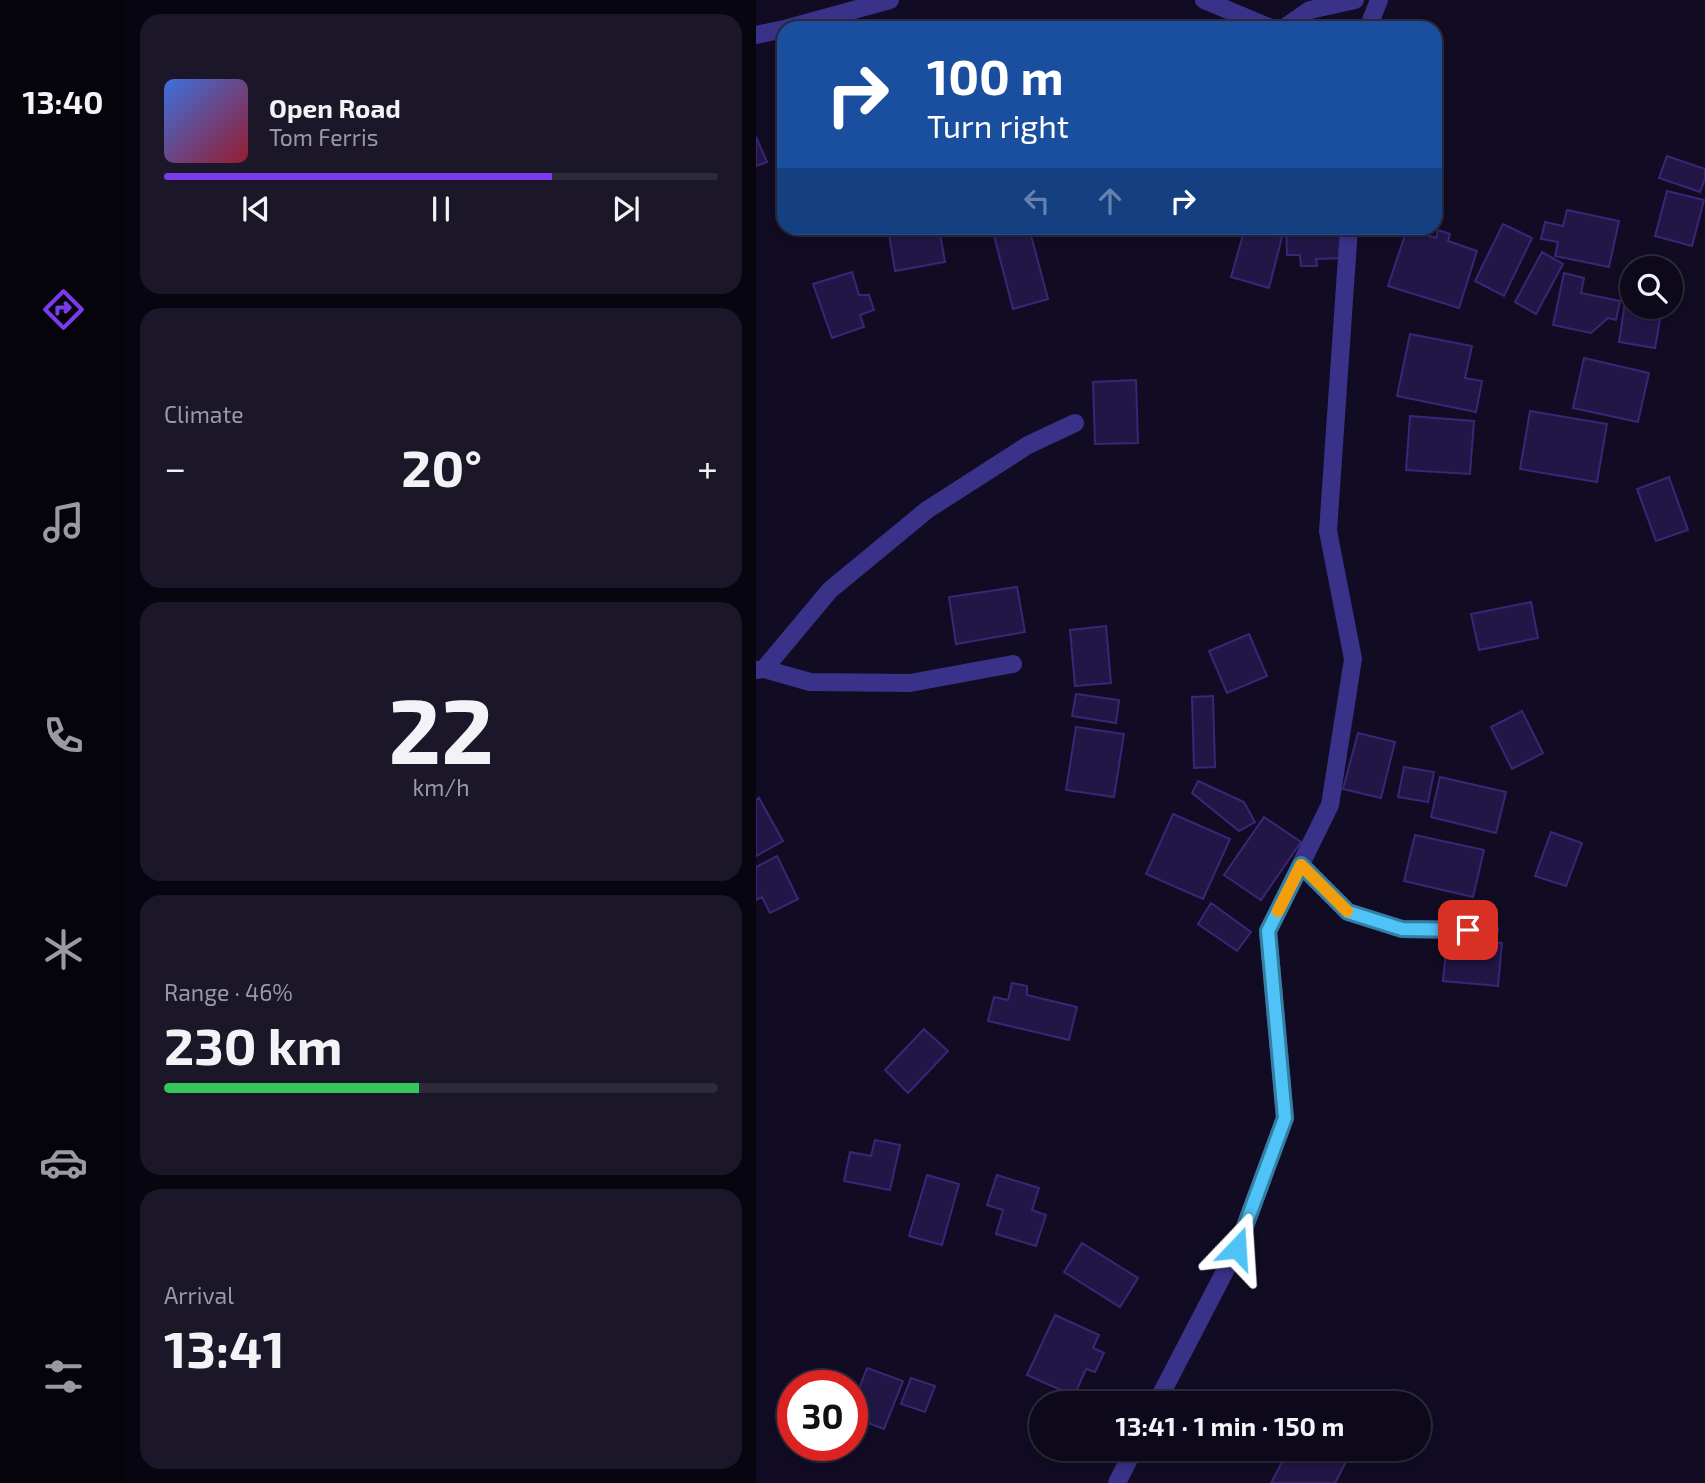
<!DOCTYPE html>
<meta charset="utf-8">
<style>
body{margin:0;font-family:"Exo 2",sans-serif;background:#1b1728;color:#f1f3f6;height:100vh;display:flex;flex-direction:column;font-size:26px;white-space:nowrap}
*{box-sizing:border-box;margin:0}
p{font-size:23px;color:#9a9aa3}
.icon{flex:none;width:38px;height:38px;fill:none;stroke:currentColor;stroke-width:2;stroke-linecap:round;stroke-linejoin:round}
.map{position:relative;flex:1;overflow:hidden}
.sheet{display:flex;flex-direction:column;gap:14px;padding:14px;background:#07050f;width:630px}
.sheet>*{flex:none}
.banner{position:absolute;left:21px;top:21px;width:665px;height:214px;border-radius:21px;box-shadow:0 4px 10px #0003,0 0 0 2px #2d2a3a;background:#1a4fa0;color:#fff;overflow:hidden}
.buttons{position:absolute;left:864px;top:256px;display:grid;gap:14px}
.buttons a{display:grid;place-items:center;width:63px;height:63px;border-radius:50%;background:#0d091b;box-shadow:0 4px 10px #0003,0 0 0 2px #2d2a3a;font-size:35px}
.speed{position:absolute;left:21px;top:1370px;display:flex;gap:14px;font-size:35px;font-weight:700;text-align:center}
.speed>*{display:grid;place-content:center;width:91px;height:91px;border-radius:50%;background:#0d091b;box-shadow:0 4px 10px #0003,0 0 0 2px #2d2a3a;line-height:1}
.speed .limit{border:10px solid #d22;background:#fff;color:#111}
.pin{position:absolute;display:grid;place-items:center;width:60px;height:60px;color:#fff;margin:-30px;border-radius:14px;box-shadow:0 4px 10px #0006}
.me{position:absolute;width:77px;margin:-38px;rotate:20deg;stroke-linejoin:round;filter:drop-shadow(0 0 5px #0008)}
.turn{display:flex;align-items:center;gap:24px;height:147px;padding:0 35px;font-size:32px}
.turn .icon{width:91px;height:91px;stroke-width:2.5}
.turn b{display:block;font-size:49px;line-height:60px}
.lanes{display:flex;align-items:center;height:66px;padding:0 35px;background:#0003;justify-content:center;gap:35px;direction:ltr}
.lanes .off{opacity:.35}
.big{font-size:52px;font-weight:700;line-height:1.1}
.sheet .widget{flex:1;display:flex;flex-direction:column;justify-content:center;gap:10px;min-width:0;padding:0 24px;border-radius:21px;background:#1b1728}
.sheet .dial{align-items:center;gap:0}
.dial b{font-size:91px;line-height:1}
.song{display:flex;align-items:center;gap:21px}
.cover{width:84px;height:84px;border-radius:10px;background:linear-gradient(135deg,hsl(220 70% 55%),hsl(350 70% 35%))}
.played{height:7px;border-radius:4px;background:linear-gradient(90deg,#7c3aed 70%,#2d2a3a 70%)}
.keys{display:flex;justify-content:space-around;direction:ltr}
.heat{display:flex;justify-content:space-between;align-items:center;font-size:38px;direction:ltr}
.charge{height:10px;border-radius:5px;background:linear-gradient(90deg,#34c759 46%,#2d2a3a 0)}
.trip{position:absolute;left:273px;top:1391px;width:402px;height:70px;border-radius:35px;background:#0d091b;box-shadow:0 4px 10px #0003,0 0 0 2px #2d2a3a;font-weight:700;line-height:70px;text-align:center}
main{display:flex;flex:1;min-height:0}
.tabs{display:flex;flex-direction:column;width:126px;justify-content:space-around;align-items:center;background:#05040b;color:#9a9aa3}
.tabs .icon{width:49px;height:49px}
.tabs .active{color:#7c3aed}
.tabs b{font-size:32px;color:#f1f3f6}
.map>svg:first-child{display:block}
.building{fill:#221647;stroke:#392676;stroke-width:2}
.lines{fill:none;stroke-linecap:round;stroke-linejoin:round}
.street{stroke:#393288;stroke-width:18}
.route-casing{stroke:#337fa1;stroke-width:18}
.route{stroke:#4fc3f7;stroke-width:12}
.slow{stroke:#f59e0b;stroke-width:12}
</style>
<main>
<nav class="tabs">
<b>13:40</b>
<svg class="icon active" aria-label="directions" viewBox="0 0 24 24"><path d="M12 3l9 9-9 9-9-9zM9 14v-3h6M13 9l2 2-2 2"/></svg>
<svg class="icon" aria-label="music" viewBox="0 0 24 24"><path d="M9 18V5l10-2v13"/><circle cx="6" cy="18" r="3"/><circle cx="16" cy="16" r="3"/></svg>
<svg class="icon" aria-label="phone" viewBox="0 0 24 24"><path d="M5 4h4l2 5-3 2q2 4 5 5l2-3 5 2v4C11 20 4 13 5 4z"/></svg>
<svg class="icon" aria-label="climate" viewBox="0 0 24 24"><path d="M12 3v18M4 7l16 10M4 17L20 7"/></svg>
<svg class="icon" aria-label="car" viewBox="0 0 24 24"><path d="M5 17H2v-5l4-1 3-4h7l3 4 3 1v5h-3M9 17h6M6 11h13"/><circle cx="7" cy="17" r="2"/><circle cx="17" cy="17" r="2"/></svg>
<svg class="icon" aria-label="filters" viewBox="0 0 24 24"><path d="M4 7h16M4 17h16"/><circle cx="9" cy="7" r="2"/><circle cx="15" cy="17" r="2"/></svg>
</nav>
<section class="sheet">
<div class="widget">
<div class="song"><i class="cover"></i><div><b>Open Road</b><p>Tom Ferris</p></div></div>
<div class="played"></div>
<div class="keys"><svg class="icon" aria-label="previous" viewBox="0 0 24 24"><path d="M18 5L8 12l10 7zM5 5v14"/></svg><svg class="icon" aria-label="pause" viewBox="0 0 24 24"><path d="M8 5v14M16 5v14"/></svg><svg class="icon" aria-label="next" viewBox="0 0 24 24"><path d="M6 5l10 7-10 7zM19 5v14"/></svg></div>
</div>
<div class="widget"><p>Climate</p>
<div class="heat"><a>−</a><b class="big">20°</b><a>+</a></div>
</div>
<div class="widget dial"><b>22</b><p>km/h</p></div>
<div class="widget"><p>Range · 46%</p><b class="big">230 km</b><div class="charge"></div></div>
<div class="widget"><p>Arrival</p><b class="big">13:41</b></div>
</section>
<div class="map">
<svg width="949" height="1483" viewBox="0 0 949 1483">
<rect width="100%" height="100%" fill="#110c24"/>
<path class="building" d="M0,137L11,162L0,166Z
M911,156L949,169V179L944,192L903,178Z
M911,191L948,200L936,246L899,236Z
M811,210L863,221L853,267L799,256L802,242L785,239L789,222L807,226Z
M747,224L776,238L748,296L719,281Z
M132,228H183L189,262L139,271Z
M236,228H273L292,299L257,309Z
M318,228H368V234L318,232Z
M489,228L526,237L513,288L475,277Z
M530,228H587L588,258L560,259L561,266H545L544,255H531Z
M651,229L680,238L682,230L694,234L692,241L721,251L703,308L632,286Z
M786,252L807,264L780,314L759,302Z
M96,272L103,295H113L118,310L104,315L108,327L76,338L57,284Z
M808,273L828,278L825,293L864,301L860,320L852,318L835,333L797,325Z
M869,302L877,303V306L906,308L899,348L863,342Z
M654,334L716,346L709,378L726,381L720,412L641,396Z
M828,358L893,373L882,422L817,408Z
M380,380L382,443L339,444L337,382Z
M774,411L851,424L841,482L764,469Z
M654,416L718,421L714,474L650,470Z
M913,477L932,530L900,541L881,489Z
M261,587L269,632L200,644L193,597Z
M775,602L782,638L723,650L715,614Z
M350,626L355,683L319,686L314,630Z
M493,634L511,676L471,693L453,651Z
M320,694L363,700L360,723L316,716Z
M457,696L459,767L438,768L436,697Z
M766,711L787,753L756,769L735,727Z
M320,727L368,734L358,797L310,790Z
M602,733L639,742L625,798L587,789Z
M648,767L678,772L672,802L642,797Z
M684,777L750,792L740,833L675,817Z
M442,781L488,802L499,822L483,831L436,793Z
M3,798L27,841L0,856V800Z
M417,814L474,839L447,899L390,874Z
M508,817L545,842L505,900L468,875Z
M795,832L826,843L810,886L779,876Z
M659,835L728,850L717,897L648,881Z
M21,856L42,899L14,913L6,897L0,900V867Z
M455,903L495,932L481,951L442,924Z
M691,938L746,943L742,986L687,981Z
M256,983L271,986V995L321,1007L313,1040L232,1021L238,997L252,1000Z
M168,1029L192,1051L152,1093L129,1070Z
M119,1140L144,1145L134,1190L88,1181L94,1152L115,1156Z
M171,1175L203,1184L186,1245L153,1236Z
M241,1175L283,1188L276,1210L290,1215L280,1246L240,1234L247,1210L231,1205Z
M326,1243L382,1278L364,1307L308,1272Z
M299,1315L343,1335L337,1348L348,1353L339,1372L330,1369L318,1396L271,1375Z
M111,1368L147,1381L128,1429L96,1417V1407Z
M155,1378L179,1386L169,1412L145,1404Z
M533,1449H581L593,1456L579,1483H515Z"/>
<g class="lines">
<path class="street" d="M448,0L515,28
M32,28L134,0
M528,28L554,10L599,0
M612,28L623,0
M0,35L28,29
M8,669L54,682L154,683L257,664
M0,670L8,669L74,590L171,510L272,445L319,423
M545,865L592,912L646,929L734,930
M400,1404L481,1248L529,1118L512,931L574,805L597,659L572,531L593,228
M361,1483L378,1449"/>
</g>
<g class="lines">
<defs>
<path id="route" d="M481,1248L529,1118L512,931L545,865L592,912L646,929L712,930"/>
</defs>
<use href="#route" class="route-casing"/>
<use href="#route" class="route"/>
<path class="slow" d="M522,911L545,865L591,911"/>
</g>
</svg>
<div class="buttons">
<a><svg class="icon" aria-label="search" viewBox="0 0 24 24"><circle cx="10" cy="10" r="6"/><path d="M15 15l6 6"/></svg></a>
</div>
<div class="speed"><div class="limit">30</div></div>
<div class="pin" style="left:712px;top:930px;background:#d93025"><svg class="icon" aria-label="arrive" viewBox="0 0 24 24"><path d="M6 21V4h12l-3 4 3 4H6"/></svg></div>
<svg class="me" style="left:481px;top:1248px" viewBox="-20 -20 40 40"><path d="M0-17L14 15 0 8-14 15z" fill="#4fc3f7" stroke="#fff" stroke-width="4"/></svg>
<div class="trip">13:41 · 1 min · 150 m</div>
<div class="banner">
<div class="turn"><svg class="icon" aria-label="right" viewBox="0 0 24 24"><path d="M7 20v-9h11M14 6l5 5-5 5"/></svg><div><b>100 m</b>Turn right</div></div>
<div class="lanes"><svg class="icon off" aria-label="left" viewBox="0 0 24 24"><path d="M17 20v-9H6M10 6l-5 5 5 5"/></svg><svg class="icon off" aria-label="ahead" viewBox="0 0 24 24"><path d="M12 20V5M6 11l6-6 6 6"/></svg><svg class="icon" aria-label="right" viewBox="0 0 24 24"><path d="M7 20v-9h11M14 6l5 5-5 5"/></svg></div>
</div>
</div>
</main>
